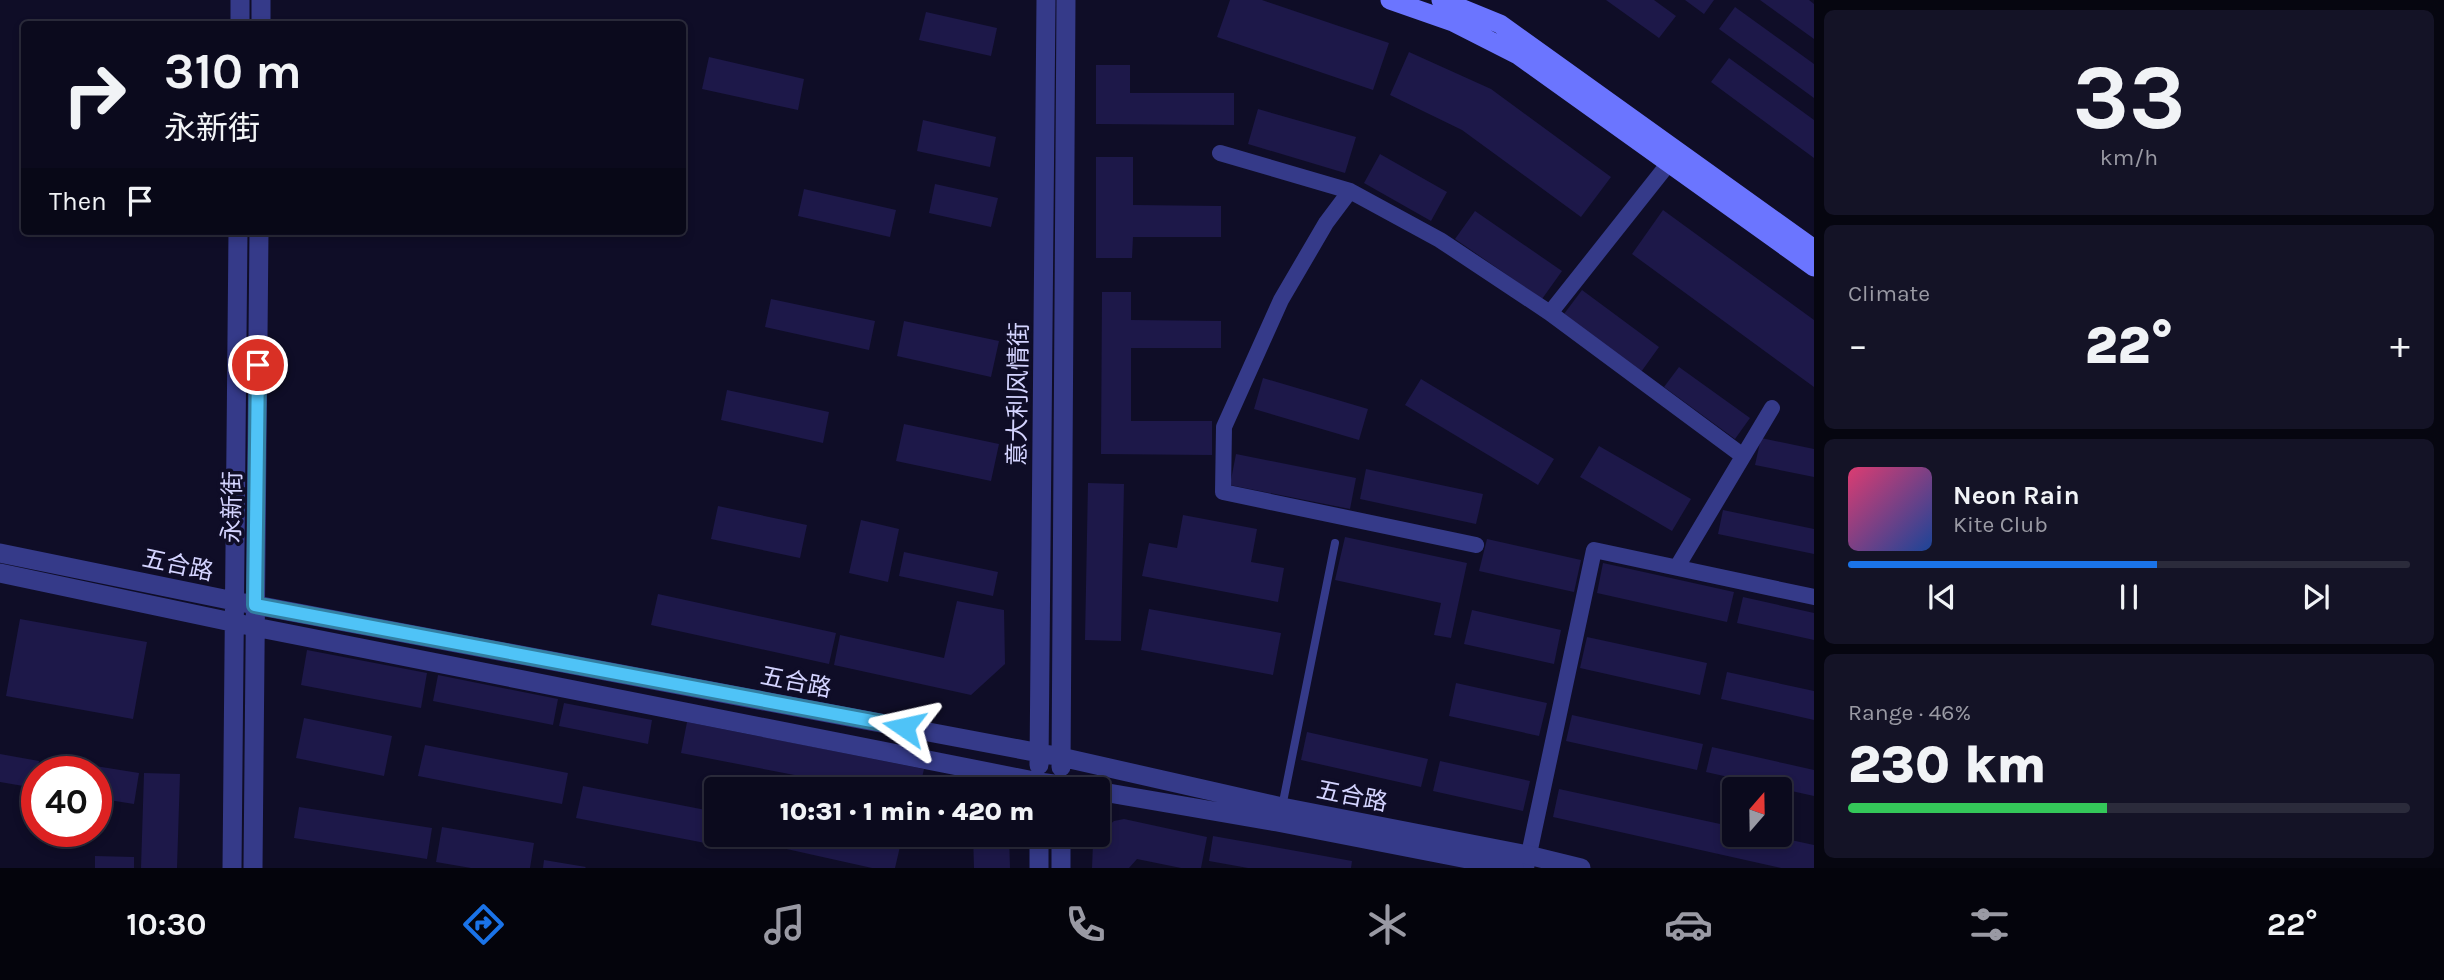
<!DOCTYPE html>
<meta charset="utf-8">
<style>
body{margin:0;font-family:Karla,"Noto Sans SC",sans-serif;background:#141326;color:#f1f3f6;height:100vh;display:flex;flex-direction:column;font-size:26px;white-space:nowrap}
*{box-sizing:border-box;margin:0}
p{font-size:23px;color:#9a9aa4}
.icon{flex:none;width:38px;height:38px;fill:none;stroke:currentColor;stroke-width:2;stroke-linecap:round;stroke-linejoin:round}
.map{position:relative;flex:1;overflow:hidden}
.panel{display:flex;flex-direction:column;gap:10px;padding:10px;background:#060610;width:630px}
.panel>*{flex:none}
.guide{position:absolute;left:21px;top:21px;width:665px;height:214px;border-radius:7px;box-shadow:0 4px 10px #0003,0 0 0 2px #2b2b3b;background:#0b0a1d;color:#f1f3f6;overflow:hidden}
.needle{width:46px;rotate:20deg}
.buttons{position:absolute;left:1722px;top:777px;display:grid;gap:14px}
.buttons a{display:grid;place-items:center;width:70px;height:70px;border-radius:7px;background:#0b0a1d;box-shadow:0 4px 10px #0003,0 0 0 2px #2b2b3b;font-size:35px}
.speed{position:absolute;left:21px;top:756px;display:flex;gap:14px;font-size:35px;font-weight:700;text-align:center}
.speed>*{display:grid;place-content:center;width:91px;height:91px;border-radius:50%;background:#0b0a1d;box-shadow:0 4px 10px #0003,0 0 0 2px #2b2b3b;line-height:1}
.speed .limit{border:10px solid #d22;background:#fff;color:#111}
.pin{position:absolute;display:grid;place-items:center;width:60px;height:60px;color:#fff;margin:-30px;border:4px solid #fff;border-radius:50%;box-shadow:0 2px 7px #0007}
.me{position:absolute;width:77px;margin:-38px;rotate:281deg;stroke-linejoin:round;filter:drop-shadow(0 0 5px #0008)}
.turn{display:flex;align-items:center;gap:24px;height:147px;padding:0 28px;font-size:32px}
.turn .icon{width:91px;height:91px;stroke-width:2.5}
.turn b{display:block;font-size:49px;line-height:60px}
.then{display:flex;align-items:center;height:66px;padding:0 28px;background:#0003;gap:14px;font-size:26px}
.big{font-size:52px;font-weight:800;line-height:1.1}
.panel .widget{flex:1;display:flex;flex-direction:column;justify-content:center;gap:10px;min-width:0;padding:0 24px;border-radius:10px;background:#141326}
.panel .dial{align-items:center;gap:0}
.dial b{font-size:91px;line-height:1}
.song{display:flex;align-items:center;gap:21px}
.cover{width:84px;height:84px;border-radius:10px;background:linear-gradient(135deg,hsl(340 70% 55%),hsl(220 70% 35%))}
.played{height:7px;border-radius:4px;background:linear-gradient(90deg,#1a73e8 55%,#2b2b3b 55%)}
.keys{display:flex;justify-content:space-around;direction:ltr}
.heat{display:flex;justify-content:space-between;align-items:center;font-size:38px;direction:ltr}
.charge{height:10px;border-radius:5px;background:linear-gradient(90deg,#34c759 46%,#2b2b3b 0)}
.trip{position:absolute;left:704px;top:777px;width:406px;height:70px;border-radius:7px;background:#0b0a1d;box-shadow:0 4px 10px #0003,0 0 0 2px #2b2b3b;font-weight:800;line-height:70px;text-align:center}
.tab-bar{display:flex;height:112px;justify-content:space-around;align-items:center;background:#04040c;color:#9a9aa4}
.tab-bar .icon{width:49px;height:49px}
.tab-bar .selected{color:#1a73e8}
.tab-bar b{font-size:32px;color:#f1f3f6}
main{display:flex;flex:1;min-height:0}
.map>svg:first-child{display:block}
.building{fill:#1d1849}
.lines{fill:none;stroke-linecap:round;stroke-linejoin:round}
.service{stroke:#353a89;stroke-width:8}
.minor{stroke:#353a89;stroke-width:16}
.tertiary{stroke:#353a89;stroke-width:19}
.secondary{stroke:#6b75ff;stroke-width:19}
.route-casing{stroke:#337fa1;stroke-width:18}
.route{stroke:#4fc3f7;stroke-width:12}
.labels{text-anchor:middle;stroke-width:7;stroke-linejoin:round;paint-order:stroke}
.street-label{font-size:24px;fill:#d4d4ff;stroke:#0f0d27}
</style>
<main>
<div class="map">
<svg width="1814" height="868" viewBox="0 0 1814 868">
<rect width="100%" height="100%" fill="#0f0d27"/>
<path class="building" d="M1230,0H1262L1389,43L1373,90L1217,37Z
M1606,0H1654L1676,16L1659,38Z
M1685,0H1714L1704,14Z
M1760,0H1809L1814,4V39Z
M1735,7L1814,64V98L1719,29Z
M926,12L997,28L991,56L919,40Z
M1409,52L1491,89L1611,177L1581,217L1462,130L1390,95Z
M709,57L804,79L798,110L702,89Z
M1729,58L1814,120V158L1711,82Z
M1096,65H1130V93H1234V125L1096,124Z
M1258,109L1356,137L1345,173L1248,144Z
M923,120L996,137L990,167L917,151Z
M1380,154L1447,192L1431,221L1364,183Z
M1096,157H1133V205L1221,206V237H1133L1132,258H1096Z
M935,184L998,198L991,227L929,213Z
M804,189L896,210L890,237L798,216Z
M1663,210L1814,320V387L1632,254Z
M1475,211L1562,271L1542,299L1455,239Z
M1582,290L1659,347L1641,372L1564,314Z
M1102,292H1131V320L1221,321V348H1131V421H1212V455L1101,454Z
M771,299L875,321L869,350L765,327Z
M904,321L999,341L991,377L897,356Z
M1679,367L1750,418L1735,439L1664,387Z
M1263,378L1368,409L1359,440L1254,409Z
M1421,379L1554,459L1538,485L1405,405Z
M727,390L829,412L823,443L721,420Z
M904,424L999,444L991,481L896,461Z
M1761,438L1814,449V477L1755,465Z
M1599,446L1691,499L1672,531L1580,477Z
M1236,454L1356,478L1350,509L1230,485Z
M1366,469L1483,494L1476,524L1360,499Z
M1088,483L1124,484L1121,641L1085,640Z
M718,506L807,525L800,558L711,539Z
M1723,510L1814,529V554L1718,534Z
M1183,515L1257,529L1251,562L1284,568L1278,602L1142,576L1149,543L1177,548Z
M861,520L899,529L888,582L849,573Z
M1345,537L1467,563L1451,638L1434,635L1441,603L1335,580Z
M1487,539L1581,560L1574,592L1479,571Z
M904,552L998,572L993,596L899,576Z
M1603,563L1734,592L1727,622L1597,593Z
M658,594L836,633L829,664L651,625Z
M1743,597L1814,613V640L1737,623Z
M957,601L1004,610L1005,664L971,695L834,665L840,635L944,658Z
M1149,609L1281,633L1273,675L1141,650Z
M1472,610L1561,630L1554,664L1464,644Z
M20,619L147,642L133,719L6,696Z
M1587,637L1707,663L1700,695L1580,668Z
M307,650L427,673L421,708L301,685Z
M1727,672L1814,691V720L1721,699Z
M438,675L558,699L553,725L433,701Z
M1456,683L1547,703L1539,736L1449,716Z
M564,703L652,720L648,744L559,726Z
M1572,715L1703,744L1697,770L1566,741Z
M304,718L392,736L384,776L296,758Z
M687,722L924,769L922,778L974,789H867L681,753Z
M1307,732L1428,759L1421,787L1301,760Z
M425,745L568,773L562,804L418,776Z
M1712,747L1814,770V796L1706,772Z
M0,754L39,761L35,788L0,782Z
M64,761L139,773L134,804L96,798V772H62Z
M1440,761L1530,781L1523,811L1433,791Z
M144,773L180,774L177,868H141Z
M583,786L716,812V835H734L731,848L576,818Z
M1559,789L1734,827V835H1767L1814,845V868H1781L1553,817Z
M299,807L432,828L427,859L294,838Z
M1124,819L1207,837L1201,868H1181L1137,859L1129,868H1092L1093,843L1098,834L1114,821Z
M442,827L534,843L530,868H471L436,862Z
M747,835H890L902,838L895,868H872L746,840Z
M973,835H1009L1010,868H974Z
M1213,836L1352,861L1351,868H1248L1209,861Z
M95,856L134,857V868H95Z
M544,860L586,867L585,868H543Z"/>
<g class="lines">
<path class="service" d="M1282,807L1335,543"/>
<path class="minor" d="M1220,153L1350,191L1440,240L1550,313L1743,456
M1350,191L1326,223L1281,300L1224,427L1223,492L1476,545
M1550,313L1669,163
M1677,567L1772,408
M1526,868L1594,550L1814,597"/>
<path class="tertiary" d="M240,24V0
M261,24V0
M0,553L234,601L1061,757L1282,807L1528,855L1581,868
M0,573L255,627L1039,782L1089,789
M1039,765L1046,0
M1061,767L1066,0
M1097,791L1277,822L1514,868
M1061,835V868
M232,868L238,231
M253,868L259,231
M1039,868V835"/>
<path class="secondary" d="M1390,0L1453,22L1518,55L1814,267
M1441,0L1500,24L1814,249"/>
</g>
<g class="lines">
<defs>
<path id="route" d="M258,365L255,605L904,727"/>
</defs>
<use href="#route" class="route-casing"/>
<use href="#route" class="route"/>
</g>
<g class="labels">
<g class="street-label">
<text transform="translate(1018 394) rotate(-89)" y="8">意大利风情街</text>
<text transform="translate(232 507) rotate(-89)" y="8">永新街</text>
<text transform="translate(178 565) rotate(12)" y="8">五合路</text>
<text transform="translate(796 682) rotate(11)" y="8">五合路</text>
<text transform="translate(1352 796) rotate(11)" y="8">五合路</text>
</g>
</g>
</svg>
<div class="buttons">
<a><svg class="needle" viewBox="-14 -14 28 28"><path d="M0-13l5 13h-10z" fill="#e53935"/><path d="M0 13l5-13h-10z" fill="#9a9aa4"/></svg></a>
</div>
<div class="speed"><div class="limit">40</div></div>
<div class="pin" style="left:258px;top:365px;background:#d93025"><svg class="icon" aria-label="arrive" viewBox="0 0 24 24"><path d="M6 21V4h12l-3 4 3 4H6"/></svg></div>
<svg class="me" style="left:904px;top:727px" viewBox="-20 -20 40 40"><path d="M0-17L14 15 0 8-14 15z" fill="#4fc3f7" stroke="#fff" stroke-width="4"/></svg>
<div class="trip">10:31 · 1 min · 420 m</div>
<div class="guide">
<div class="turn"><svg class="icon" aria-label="right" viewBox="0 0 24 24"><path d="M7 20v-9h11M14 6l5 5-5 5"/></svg><div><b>310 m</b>永新街</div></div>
<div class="then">Then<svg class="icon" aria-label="arrive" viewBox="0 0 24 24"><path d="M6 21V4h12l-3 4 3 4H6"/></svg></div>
</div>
</div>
<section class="panel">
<div class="widget dial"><b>33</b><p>km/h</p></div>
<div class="widget"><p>Climate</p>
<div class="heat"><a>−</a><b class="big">22°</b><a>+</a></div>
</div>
<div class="widget">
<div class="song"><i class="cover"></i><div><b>Neon Rain</b><p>Kite Club</p></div></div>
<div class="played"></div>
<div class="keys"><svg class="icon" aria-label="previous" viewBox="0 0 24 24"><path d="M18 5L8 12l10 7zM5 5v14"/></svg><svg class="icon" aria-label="pause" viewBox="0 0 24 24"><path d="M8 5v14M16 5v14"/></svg><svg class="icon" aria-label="next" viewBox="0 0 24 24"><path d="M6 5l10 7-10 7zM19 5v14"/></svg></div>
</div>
<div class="widget"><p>Range · 46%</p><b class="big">230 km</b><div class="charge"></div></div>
</section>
</main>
<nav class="tab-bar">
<b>10:30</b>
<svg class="icon selected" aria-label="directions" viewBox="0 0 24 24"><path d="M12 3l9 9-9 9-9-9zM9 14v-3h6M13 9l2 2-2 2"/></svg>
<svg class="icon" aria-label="music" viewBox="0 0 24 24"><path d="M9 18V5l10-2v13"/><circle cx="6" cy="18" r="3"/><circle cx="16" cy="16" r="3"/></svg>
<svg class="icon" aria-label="phone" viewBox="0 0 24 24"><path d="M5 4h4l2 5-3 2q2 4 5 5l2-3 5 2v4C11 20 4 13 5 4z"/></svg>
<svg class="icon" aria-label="climate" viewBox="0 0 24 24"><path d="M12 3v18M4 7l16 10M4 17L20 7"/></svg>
<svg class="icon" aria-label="car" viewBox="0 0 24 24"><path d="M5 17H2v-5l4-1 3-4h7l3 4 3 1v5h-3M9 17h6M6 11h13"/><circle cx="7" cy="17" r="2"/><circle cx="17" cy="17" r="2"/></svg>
<svg class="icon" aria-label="filters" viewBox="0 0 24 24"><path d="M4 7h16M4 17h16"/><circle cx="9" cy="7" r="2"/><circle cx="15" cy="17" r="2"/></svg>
<b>22°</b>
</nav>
